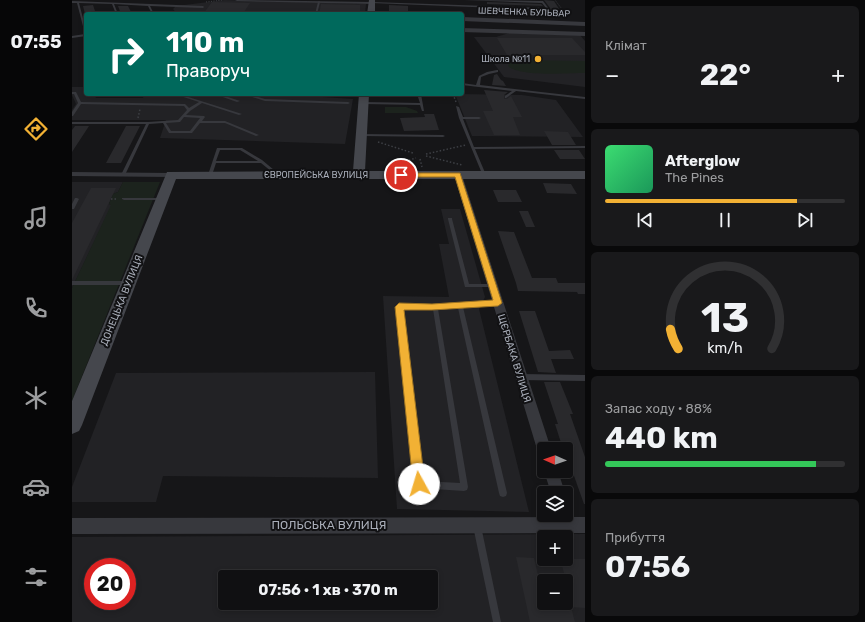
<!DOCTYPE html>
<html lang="uk">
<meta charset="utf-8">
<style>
body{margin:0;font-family:Rubik,sans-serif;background:#19191b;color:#f1f3f6;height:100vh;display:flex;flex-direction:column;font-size:15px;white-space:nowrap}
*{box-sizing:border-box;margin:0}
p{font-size:13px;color:#9c9d9f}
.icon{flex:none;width:22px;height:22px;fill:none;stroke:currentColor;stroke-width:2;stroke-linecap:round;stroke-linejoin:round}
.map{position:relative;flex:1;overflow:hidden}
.sheet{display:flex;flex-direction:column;gap:6px;padding:6px;background:#09090a;width:280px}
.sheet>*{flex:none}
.banner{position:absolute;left:12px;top:12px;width:380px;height:84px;border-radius:4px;box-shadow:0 2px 6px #0003,0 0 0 1px #303032;background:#00695c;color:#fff;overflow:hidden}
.needle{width:26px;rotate:272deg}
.tools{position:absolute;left:465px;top:442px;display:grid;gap:8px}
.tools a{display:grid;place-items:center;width:36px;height:36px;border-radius:4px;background:#101012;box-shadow:0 2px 6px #0003,0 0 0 1px #303032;font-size:20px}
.speed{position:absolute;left:12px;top:558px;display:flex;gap:8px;font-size:20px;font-weight:700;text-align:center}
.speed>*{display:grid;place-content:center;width:52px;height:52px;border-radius:50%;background:#101012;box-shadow:0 2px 6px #0003,0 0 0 1px #303032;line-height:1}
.speed .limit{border:6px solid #d22;background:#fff;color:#111}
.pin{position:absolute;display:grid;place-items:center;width:34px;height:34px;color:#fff;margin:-17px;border:2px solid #fff;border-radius:50%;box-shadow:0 1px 4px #0007}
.me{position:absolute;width:44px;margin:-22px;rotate:354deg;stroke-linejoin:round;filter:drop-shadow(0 0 3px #0008)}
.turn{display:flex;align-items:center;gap:14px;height:84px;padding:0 16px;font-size:18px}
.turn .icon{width:52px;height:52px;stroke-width:2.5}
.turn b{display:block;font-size:28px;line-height:34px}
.big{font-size:30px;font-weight:700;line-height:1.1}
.sheet .card{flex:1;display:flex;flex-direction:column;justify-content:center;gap:6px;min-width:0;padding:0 14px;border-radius:6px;background:#19191b}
.sheet .dial{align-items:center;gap:0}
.dial svg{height:104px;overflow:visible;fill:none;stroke:#303032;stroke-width:7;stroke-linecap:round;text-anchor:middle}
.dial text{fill:#f1f3f6;stroke:none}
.song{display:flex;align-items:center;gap:12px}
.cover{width:48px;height:48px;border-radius:6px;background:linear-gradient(135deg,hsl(140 70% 55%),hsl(150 70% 35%))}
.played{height:4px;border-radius:2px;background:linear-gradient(90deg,#f2b134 80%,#303032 80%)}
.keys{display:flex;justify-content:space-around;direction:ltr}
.heat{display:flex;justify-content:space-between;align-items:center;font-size:22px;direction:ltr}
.charge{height:6px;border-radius:3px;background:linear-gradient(90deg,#34c759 88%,#303032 0)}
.trip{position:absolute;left:146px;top:570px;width:220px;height:40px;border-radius:4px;background:#101012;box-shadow:0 2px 6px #0003,0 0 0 1px #303032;font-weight:700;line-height:40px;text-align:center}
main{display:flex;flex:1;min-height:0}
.dock{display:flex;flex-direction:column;width:72px;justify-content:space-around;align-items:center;background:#060607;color:#9c9d9f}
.dock .icon{width:28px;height:28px}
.dock .current{color:#f2b134}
.dock b{font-size:18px;color:#f1f3f6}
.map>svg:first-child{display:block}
.built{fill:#222225;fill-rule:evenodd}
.green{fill:#1c231d}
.building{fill:#29292c}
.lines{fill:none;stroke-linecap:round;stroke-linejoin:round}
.path-far1{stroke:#3d3f44;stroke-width:1;stroke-dasharray:1 1.5;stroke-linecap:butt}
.path{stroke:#3d3f44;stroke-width:1.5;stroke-dasharray:1.5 2;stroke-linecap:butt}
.lane{fill:#37383d;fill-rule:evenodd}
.street{fill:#37383d;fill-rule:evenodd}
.secondary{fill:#45474d;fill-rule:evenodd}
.route{fill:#f2b134;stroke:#9d7322}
.poi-dot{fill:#f2b134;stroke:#111113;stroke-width:1.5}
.labels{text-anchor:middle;stroke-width:4;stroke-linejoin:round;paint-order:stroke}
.far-street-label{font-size:9px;fill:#a8adb8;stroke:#111113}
.far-poi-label{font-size:9px;fill:#a8adb8;stroke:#111113;text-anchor:end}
.street-label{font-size:10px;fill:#a8adb8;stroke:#111113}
.near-street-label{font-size:12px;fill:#a8adb8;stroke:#111113}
</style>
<main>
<nav class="dock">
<b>07:55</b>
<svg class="icon current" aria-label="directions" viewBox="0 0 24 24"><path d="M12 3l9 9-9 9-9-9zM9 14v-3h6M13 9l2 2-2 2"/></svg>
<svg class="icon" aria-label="music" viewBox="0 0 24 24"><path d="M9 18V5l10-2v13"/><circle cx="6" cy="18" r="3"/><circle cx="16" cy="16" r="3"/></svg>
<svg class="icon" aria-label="phone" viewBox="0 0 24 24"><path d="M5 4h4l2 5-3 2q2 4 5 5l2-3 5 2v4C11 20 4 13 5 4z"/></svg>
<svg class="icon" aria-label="climate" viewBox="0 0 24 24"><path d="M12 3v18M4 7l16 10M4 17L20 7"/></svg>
<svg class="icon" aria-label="car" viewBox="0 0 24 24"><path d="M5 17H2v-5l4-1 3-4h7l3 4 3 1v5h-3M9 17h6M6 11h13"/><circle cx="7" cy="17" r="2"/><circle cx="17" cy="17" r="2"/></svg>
<svg class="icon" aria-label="filters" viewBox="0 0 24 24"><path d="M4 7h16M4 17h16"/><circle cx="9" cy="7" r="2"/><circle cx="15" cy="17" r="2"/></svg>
</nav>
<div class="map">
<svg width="513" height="622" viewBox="0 0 513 622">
<rect width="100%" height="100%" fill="#161618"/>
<path class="built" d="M153,0L294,4L293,14H105L101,9L104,6Z
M437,33L508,35L513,41V87L432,77L402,37H424Z
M0,87H14V94H22L24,98H71L72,94H206L281,99L273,144L88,138L94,120H0V110L4,104L0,95Z
M383,94L450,95L484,100L511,137L400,136Z
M0,182H51L46,192L41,194L37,204L40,205L0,288Z
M369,209H388L413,297L407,309L457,512L325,509L311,296L377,297L367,244H377Z
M303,372L306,478L91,476L84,502H0V487L44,373Z
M513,534V622H0V537ZM472,537H494V559H472ZM21,567H55V601H21ZM153,577H359V603H153ZM472,581H494V603H472Z"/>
<path class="green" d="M446,60L511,61H513V73C496,73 448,77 436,66L438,62Z
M313,107H334L345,111L346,113H313Z
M51,182H88L0,401V288L39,205L37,204L41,194L46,192Z"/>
<path class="building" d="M472,0L482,1L489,12L470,11L472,14L415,12V9L477,11L478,8Z
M140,2L178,3L172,12L146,11L144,14H131Z
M415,2L469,4L471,6L415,4Z
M249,4L288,5V14H247Z
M21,5L24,14H13L11,6Z
M317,5L336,6V14H317Z
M46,6H56L60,14H49Z
M425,38H500L513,52V55H435Z
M425,74L429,80L431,81L434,86L420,85L422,75Z
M412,90L436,92L432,95V99H435L439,96L450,117H441L448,135H422L411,111H421Z
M352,114H362L367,130L332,131L328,118L353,117Z
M3,126H17L0,152V130Z
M54,126H68L49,163H34Z
M472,131L496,132L504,145H480Z
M482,150H507L513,159H488Z
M471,183L499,184L505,194L475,193Z
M19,188H44L0,280V223Z
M421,190H444L450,202H426Z
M447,211H456L463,227H454Z
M426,231L442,232L460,278H484L486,283H513V294H506L505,292L446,291L444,283Z
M447,311H463L477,351L498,350L502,359H479L484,373L466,372Z
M472,382H488L501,414H498L513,457V504H512L496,459H494V449H491L483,424H486Z
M444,557L462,558L466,575H472V603H494V580L488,559H513V608L499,607L503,622H458Z"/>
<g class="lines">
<path class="path-far1" d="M134,2L151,0
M480,13H493L483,0"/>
<path class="path" d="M381,94L384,102
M66,118L68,109
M306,142L341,153
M354,154L394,145
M354,156L390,165
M348,159L350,167
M320,165L344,158
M39,199H46"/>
<path class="lane" d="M392,0L471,1L477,9L476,10L299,3L300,2L474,8L470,3Z
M0,1L131,6L132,7L131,8L78,6L82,14H80L76,6L42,4L46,14H44L40,4L7,3L14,30V36L0,38V36L13,34L5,3H0Z
M247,1L248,2L245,14H243L246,2Z
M425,70H426V72L417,74L409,77L408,85L513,97V99L444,91L434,98H433V96L440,91L390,85V83L404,85L407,76L415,72Z
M0,92H4L9,102L113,104L117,108L127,102L102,94H107L170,114L167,115L130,103L118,111L114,115L132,116L133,117L130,121H153L187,135L184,136L153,123H128L120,133H97L91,123L77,124L53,175L51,176L49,175L74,124H0V122H76L106,120L115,110L112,106L9,104L1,116H0V112L6,103L2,94H0ZM112,117L128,118L118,131H99L94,123L108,122Z
M142,94H147L168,101L165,102Z
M171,94H176L193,99L276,102L278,103L276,104L193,101Z
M345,94H349L352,111H350L348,105L292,104L290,103L292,102L348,103Z
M384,106L387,107L391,117H407L409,118L407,119H391L402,147L513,146V148L403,149L414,175L412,176H411L387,118Z
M289,134L371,135L373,136L371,137L290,136H289Z
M145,148H170L190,160L208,175L206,176H205L189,163H144L140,175L138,176H137L136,175ZM148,150H168L186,161H144Z
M3,198H5L7,199L2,209H0V204Z
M50,198H90L92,199L90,200H52L50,199Z
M376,218H380V219L397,284H421L423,285L424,286L423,287H393L376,219Z
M0,281H56L59,283L56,285H0Z
M426,301L429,303L426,305L391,307L435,493L434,496L431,497L428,496L427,493L386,308L366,309L396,487L395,490L392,491L347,488L344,487L343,484L324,307L327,305H363ZM330,309H361L388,483L350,481Z
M449,374L513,375V381L449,380L447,379L446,377L447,375Z
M405,522L408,523L409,526L429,622H421L401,526L402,523Z"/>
<path class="street" d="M163,0L300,2L302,3L300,4L165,1Z
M390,17L513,22V26L390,21Z
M390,28L513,32V36L390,32Z
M0,172L99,173L103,175L99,177L0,176Z
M383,173H386L390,175L479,449H472V455L467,454L465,449L382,175Z
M472,471H486L493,493H479Z
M513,517V533L0,534V518Z"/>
<path class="secondary" d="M297,0H303V14H295Z
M287,94H297L293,171H513V179H104L10,425L7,431L0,434V401L95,172L281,171Z"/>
</g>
<path class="route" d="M327,173H388L430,303L426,306L360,310H332L353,484L351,488L347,490L343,488L341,484L323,307L327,303L360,304L421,300L383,177H329L327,176Z"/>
<circle class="poi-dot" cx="466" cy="59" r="4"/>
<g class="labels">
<g class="far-street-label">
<text transform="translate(452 12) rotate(2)" y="3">ШЕВЧЕНКА БУЛЬВАР</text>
<text x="244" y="178">ЄВРОПЕЙСЬКА ВУЛИЦЯ</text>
</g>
<g class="far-poi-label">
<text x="458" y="62">Школа №11</text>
</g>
<g class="street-label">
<text transform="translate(49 300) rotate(-68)" y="4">ДОНЕЦЬКА ВУЛИЦЯ</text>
<text transform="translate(443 358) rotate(73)" y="4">ЩЄРБАКА ВУЛИЦЯ</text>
</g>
<g class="near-street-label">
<text x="257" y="529">ПОЛЬСЬКА ВУЛИЦЯ</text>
</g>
</g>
</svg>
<div class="tools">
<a><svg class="needle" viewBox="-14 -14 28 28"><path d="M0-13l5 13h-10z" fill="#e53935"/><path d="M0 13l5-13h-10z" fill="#9c9d9f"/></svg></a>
<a><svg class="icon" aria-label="layers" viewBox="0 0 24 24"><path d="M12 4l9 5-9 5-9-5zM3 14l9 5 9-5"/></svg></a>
<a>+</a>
<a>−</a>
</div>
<div class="speed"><div class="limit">20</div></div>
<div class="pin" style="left:329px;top:175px;background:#d93025"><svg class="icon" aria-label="arrive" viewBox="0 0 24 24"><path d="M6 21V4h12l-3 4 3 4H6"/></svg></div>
<svg class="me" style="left:347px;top:484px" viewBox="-20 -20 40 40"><circle r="19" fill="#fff"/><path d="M0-13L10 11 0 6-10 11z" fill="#f2b134"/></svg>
<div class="trip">07:56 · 1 хв · 370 m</div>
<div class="banner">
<div class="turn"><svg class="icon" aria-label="right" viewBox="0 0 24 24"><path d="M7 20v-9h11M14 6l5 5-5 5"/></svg><div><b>110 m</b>Праворуч</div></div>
</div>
</div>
<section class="sheet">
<div class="card"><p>Клімат</p>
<div class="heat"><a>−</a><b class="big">22°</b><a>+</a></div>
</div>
<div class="card">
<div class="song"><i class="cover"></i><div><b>Afterglow</b><p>The Pines</p></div></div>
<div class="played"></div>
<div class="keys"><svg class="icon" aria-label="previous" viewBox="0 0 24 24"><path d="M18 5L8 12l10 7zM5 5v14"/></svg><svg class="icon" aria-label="pause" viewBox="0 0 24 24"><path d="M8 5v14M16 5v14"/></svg><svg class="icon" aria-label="next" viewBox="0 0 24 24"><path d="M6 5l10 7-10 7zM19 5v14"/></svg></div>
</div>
<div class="card dial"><svg viewBox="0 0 100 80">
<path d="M14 69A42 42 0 1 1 86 69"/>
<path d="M14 69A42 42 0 0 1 8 54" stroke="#f2b134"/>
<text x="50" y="56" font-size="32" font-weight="700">13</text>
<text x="50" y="72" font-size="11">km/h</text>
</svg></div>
<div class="card"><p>Запас ходу · 88%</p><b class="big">440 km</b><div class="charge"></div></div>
<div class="card"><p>Прибуття</p><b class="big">07:56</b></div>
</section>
</main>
